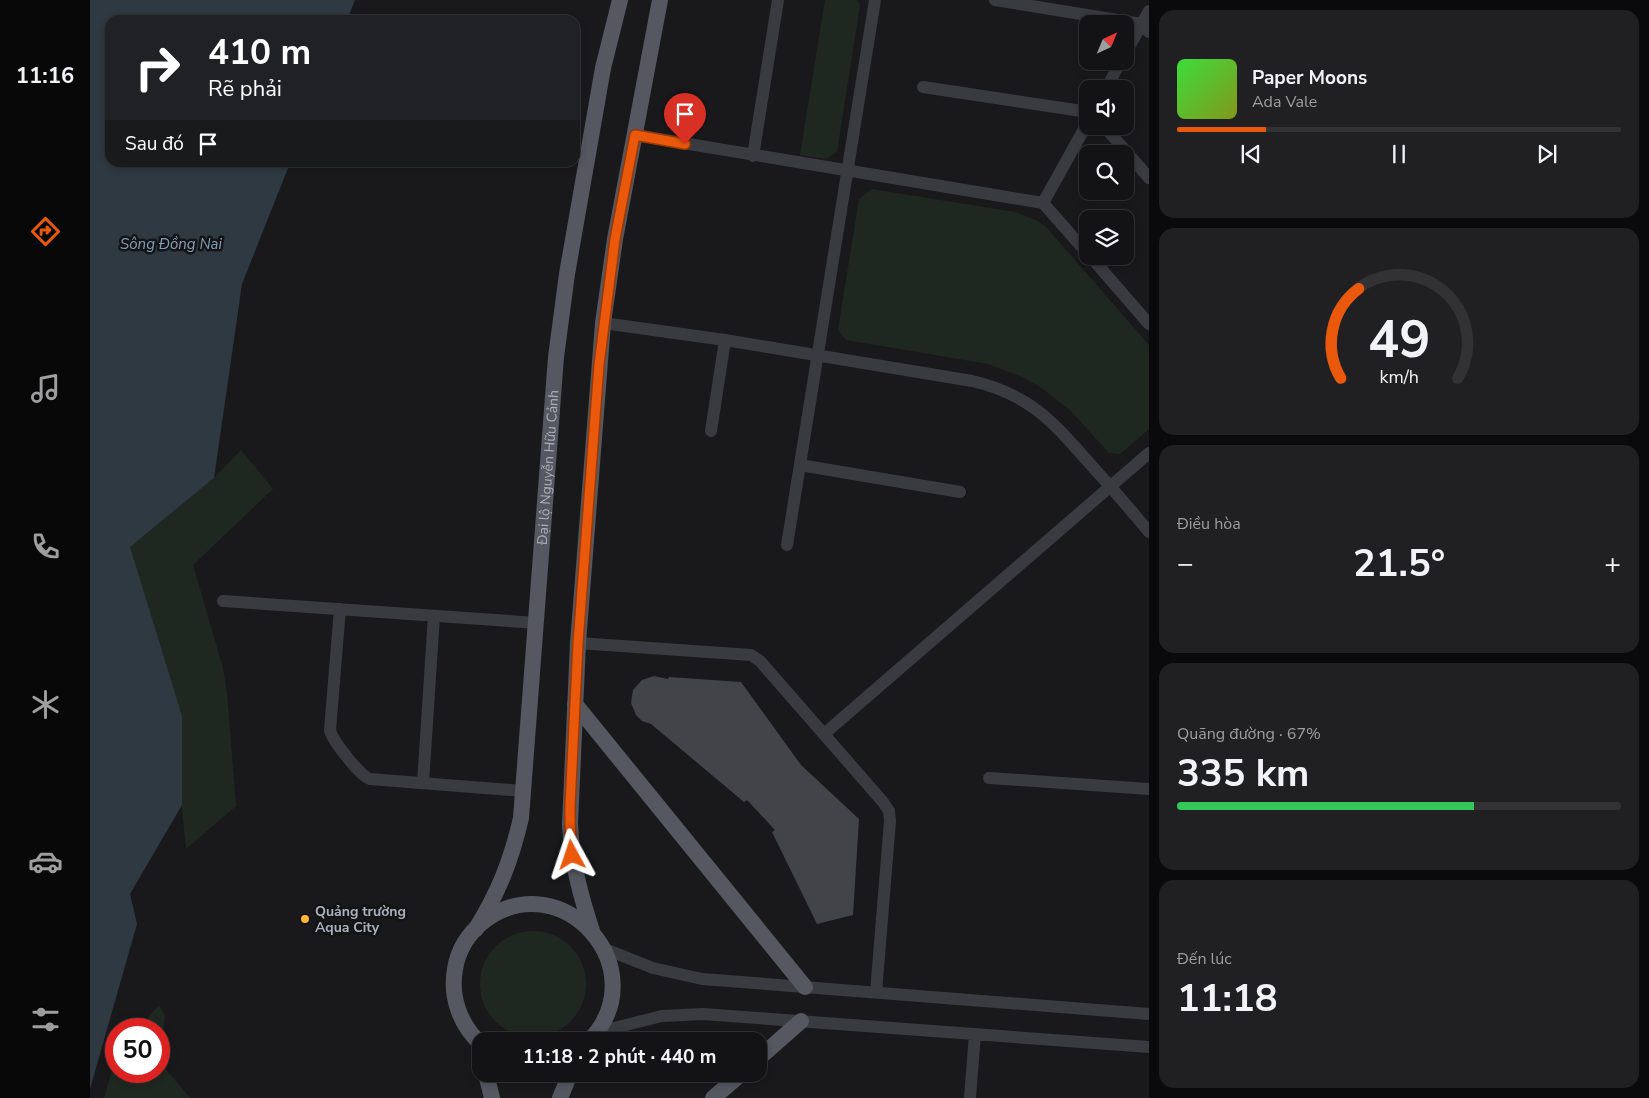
<!DOCTYPE html>
<html lang="vi">
<meta charset="utf-8">
<style>
body{margin:0;font-family:"Nunito Sans",sans-serif;background:#202022;color:#f1f3f6;height:100vh;display:flex;flex-direction:column;font-size:19px;white-space:nowrap}
*{box-sizing:border-box;margin:0}
p{font-size:16px;color:#9d9ea0}
.icon{flex:none;width:28px;height:28px;fill:none;stroke:currentColor;stroke-width:2;stroke-linecap:round;stroke-linejoin:round}
.map{position:relative;flex:1;overflow:hidden}
.side{display:flex;flex-direction:column;gap:10px;padding:10px;background:#0a0a0c;width:500px}
.side>*{flex:none}
.banner{position:absolute;left:15px;top:15px;width:475px;height:152px;border-radius:15px;box-shadow:0 2px 8px #0003,0 0 0 1px #323234;background:#202124;color:#fff;overflow:hidden}
.needle{width:32px;rotate:44deg}
.buttons{position:absolute;left:989px;top:15px;display:grid;gap:10px}
.buttons a{display:grid;place-items:center;width:55px;height:55px;border-radius:10px;background:#131315;box-shadow:0 2px 8px #0003,0 0 0 1px #323234;font-size:25px}
.speed{position:absolute;left:15px;top:1018px;display:flex;gap:10px;font-size:25px;font-weight:700;text-align:center}
.speed>*{display:grid;place-content:center;width:65px;height:65px;border-radius:50%;background:#131315;box-shadow:0 2px 8px #0003,0 0 0 1px #323234;line-height:1}
.speed .limit{border:8px solid #d22;background:#fff;color:#111}
.pin{position:absolute;display:grid;place-items:center;width:42px;height:42px;color:#fff;margin:-51px -21px;border-radius:50% 50% 50% 0;rotate:-45deg;box-shadow:0 0 5px #0007}
.pin .icon{rotate:45deg}
.me{position:absolute;width:55px;margin:-28px;rotate:355deg;stroke-linejoin:round;filter:drop-shadow(0 0 4px #0008)}
.turn{display:flex;align-items:center;gap:18px;height:105px;padding:0 20px;font-size:22px}
.turn .icon{width:65px;height:65px;stroke-width:2.5}
.turn b{display:block;font-size:35px;line-height:42px}
.then{display:flex;align-items:center;height:48px;padding:0 20px;background:#0003;gap:10px;font-size:19px}
.big{font-size:38px;font-weight:700;line-height:1.1}
.side .card{flex:1;display:flex;flex-direction:column;justify-content:center;gap:8px;min-width:0;padding:0 18px;border-radius:15px;background:#202022}
.side .dial{align-items:center;gap:0}
.dial svg{height:130px;overflow:visible;fill:none;stroke:#323234;stroke-width:7;stroke-linecap:round;text-anchor:middle}
.dial text{fill:#f1f3f6;stroke:none}
.song{display:flex;align-items:center;gap:15px}
.cover{width:60px;height:60px;border-radius:8px;background:linear-gradient(135deg,hsl(120 70% 55%),hsl(70 70% 35%))}
.played{height:5px;border-radius:2px;background:linear-gradient(90deg,#ea580c 20%,#323234 20%)}
.keys{display:flex;justify-content:space-around;direction:ltr}
.heat{display:flex;justify-content:space-between;align-items:center;font-size:28px;direction:ltr}
.charge{height:8px;border-radius:4px;background:linear-gradient(90deg,#34c759 67%,#323234 0)}
.trip{position:absolute;left:382px;top:1032px;width:295px;height:50px;border-radius:15px;background:#131315;box-shadow:0 2px 8px #0003,0 0 0 1px #323234;font-weight:700;line-height:50px;text-align:center}
main{display:flex;flex:1;min-height:0}
.menu{display:flex;flex-direction:column;width:90px;justify-content:space-around;align-items:center;background:#080808;color:#9d9ea0}
.menu .icon{width:35px;height:35px}
.menu .on{color:#ea580c}
.menu b{font-size:22px;color:#f1f3f6}
.map>svg:first-child{display:block}
.green{fill:#1f2820}
.water{fill:#2e3942}
.building{fill:#434449}
.lines{fill:none;stroke-linecap:round;stroke-linejoin:round}
.minor{stroke:#3a3b41;stroke-width:12}
.major{stroke:#565861;stroke-width:16}
.route-casing{stroke:#983908;stroke-width:12}
.route{stroke:#ea580c;stroke-width:9}
.poi-dot{fill:#ffb52f;stroke:#141417;stroke-width:2}
.labels{text-anchor:middle;stroke-width:5;stroke-linejoin:round;paint-order:stroke}
.street-label{font-size:14px;fill:#abb1bc;stroke:#141417}
.poi-label{font-size:14px;font-weight:bold;fill:#abb1bc;stroke:#141417;text-anchor:start}
.water-label{font-size:15px;font-style:italic;fill:#80a0b9;stroke:#141417}
</style>
<main>
<nav class="menu">
<b>11:16</b>
<svg class="icon on" aria-label="directions" viewBox="0 0 24 24"><path d="M12 3l9 9-9 9-9-9zM9 14v-3h6M13 9l2 2-2 2"/></svg>
<svg class="icon" aria-label="music" viewBox="0 0 24 24"><path d="M9 18V5l10-2v13"/><circle cx="6" cy="18" r="3"/><circle cx="16" cy="16" r="3"/></svg>
<svg class="icon" aria-label="phone" viewBox="0 0 24 24"><path d="M5 4h4l2 5-3 2q2 4 5 5l2-3 5 2v4C11 20 4 13 5 4z"/></svg>
<svg class="icon" aria-label="climate" viewBox="0 0 24 24"><path d="M12 3v18M4 7l16 10M4 17L20 7"/></svg>
<svg class="icon" aria-label="car" viewBox="0 0 24 24"><path d="M5 17H2v-5l4-1 3-4h7l3 4 3 1v5h-3M9 17h6M6 11h13"/><circle cx="7" cy="17" r="2"/><circle cx="17" cy="17" r="2"/></svg>
<svg class="icon" aria-label="filters" viewBox="0 0 24 24"><path d="M4 7h16M4 17h16"/><circle cx="9" cy="7" r="2"/><circle cx="15" cy="17" r="2"/></svg>
</nav>
<div class="map">
<svg width="1059" height="1098" viewBox="0 0 1059 1098">
<rect width="100%" height="100%" fill="#19191c"/>
<path class="green" d="M735,0H767L770,5L747,152L736,159L710,155Z
M782,189L925,212L948,221L957,228L1059,345V429L1030,454L1019,453L980,410L950,387L933,377L898,364L756,340L748,330L769,199Z
M151,450L183,489L103,565L133,668L137,693L146,806L96,849L91,798L40,547L124,478Z
M390 984a53 53 0 1 1 106 0a53 53 0 1 1-106 0Z
M69,1005L75,1016L69,1061L100,1098H14L26,1057V1071H69V1029H48Z"/>
<path class="water" d="M0,0H265L257,20H20V162L200,163L152,284L124,478L40,547L92,716V805L40,894L47,924L0,1089Z"/>
<path class="building" d="M564,676L578,679L579,677L651,682L711,765L769,819L763,915L727,924L682,832L685,830L657,800L654,802L561,724L552,721L546,715L541,703L543,690L552,680Z"/>
<g class="lines">
<path class="minor" d="M905,0L1052,24L1059,32
M1035,54L1059,11
M833,87L998,112
M1016,89L1031,61
M1014,126L1059,178
M545,135L953,203L998,254
M663,156L688,0
M953,203L998,122
M1000,256L1059,324
M513,323L635,340L882,381C940,394 964,423 1001,465C1021,487 1040,509 1059,532
M621,431L635,340
M710,465L870,492
M697,545L785,0
M133,601L447,623
M250,609L240,730C242,740 270,776 280,779L434,791
M488,643L661,655L670,661L793,802L799,811L800,821L786,992
M734,734L1059,453
M899,778L1059,789
M333,783L344,616
M515,949L563,968L612,979L1059,1014
M508,1032L572,1016L613,1014L1059,1047
M880,1098L885,1034"/>
<g class="major">
<path d="M485,704L715,987"/>
<path id="s1" d="M386,929C409,891 421,861 431,818L466,357L477,274L513,68L530,0"/>
<path d="M502,931C490,893 482,865 480,824L488,643L513,323L525,239L570,0"/>
<path d="M391,1044C370,1025 360,997 365,969C368,950 379,933 394,921C472,862 568,970 499,1041"/>
<path d="M669,1058L711,1021"/>
<path d="M396,1074L402,1098"/>
<path d="M470,1098L480,1074"/>
<path d="M623,1098L651,1074"/>
</g>
</g>
<g class="lines">
<defs>
<path id="route" d="M482,855L480,824V806L488,643L509,365L525,239L545,135L595,144"/>
</defs>
<use href="#route" class="route-casing"/>
<use href="#route" class="route"/>
</g>
<circle class="poi-dot" cx="215" cy="919" r="5"/>
<g class="labels">
<g class="street-label">
<text dy="5" stroke="none"><textPath href="#s1" startOffset="472">Đại lộ Nguyễn Hữu Cảnh</textPath></text>
</g>
<g class="poi-label">
<text x="225" y="916">Quảng trường<tspan x="225" dy="16">Aqua City</tspan></text>
</g>
<g class="water-label">
<text x="81" y="249">Sông Đồng Nai</text>
</g>
</g>
</svg>
<div class="buttons">
<a><svg class="needle" viewBox="-14 -14 28 28"><path d="M0-13l5 13h-10z" fill="#e53935"/><path d="M0 13l5-13h-10z" fill="#9d9ea0"/></svg></a>
<a><svg class="icon" aria-label="sound" viewBox="0 0 24 24"><path d="M4 9h4l5-4v14l-5-4H4zM17 9q2 3 0 6"/></svg></a>
<a><svg class="icon" aria-label="search" viewBox="0 0 24 24"><circle cx="10" cy="10" r="6"/><path d="M15 15l6 6"/></svg></a>
<a><svg class="icon" aria-label="layers" viewBox="0 0 24 24"><path d="M12 4l9 5-9 5-9-5zM3 14l9 5 9-5"/></svg></a>
</div>
<div class="speed"><div class="limit">50</div></div>
<div class="pin" style="left:595px;top:144px;background:#d93025"><svg class="icon" aria-label="arrive" viewBox="0 0 24 24"><path d="M6 21V4h12l-3 4 3 4H6"/></svg></div>
<svg class="me" style="left:482px;top:855px" viewBox="-20 -20 40 40"><path d="M0-17L14 15 0 8-14 15z" fill="#ea580c" stroke="#fff" stroke-width="4"/></svg>
<div class="trip">11:18 · 2 phút · 440 m</div>
<div class="banner">
<div class="turn"><svg class="icon" aria-label="right" viewBox="0 0 24 24"><path d="M7 20v-9h11M14 6l5 5-5 5"/></svg><div><b>410 m</b>Rẽ phải</div></div>
<div class="then">Sau đó<svg class="icon" aria-label="arrive" viewBox="0 0 24 24"><path d="M6 21V4h12l-3 4 3 4H6"/></svg></div>
</div>
</div>
<section class="side">
<div class="card">
<div class="song"><i class="cover"></i><div><b>Paper Moons</b><p>Ada Vale</p></div></div>
<div class="played"></div>
<div class="keys"><svg class="icon" aria-label="previous" viewBox="0 0 24 24"><path d="M18 5L8 12l10 7zM5 5v14"/></svg><svg class="icon" aria-label="pause" viewBox="0 0 24 24"><path d="M8 5v14M16 5v14"/></svg><svg class="icon" aria-label="next" viewBox="0 0 24 24"><path d="M6 5l10 7-10 7zM19 5v14"/></svg></div>
</div>
<div class="card dial"><svg viewBox="0 0 100 80">
<path d="M14 69A42 42 0 1 1 86 69"/>
<path d="M14 69A42 42 0 0 1 25 14" stroke="#ea580c"/>
<text x="50" y="56" font-size="32" font-weight="700">49</text>
<text x="50" y="72" font-size="11">km/h</text>
</svg></div>
<div class="card"><p>Điều hòa</p>
<div class="heat"><a>−</a><b class="big">21.5°</b><a>+</a></div>
</div>
<div class="card"><p>Quãng đường · 67%</p><b class="big">335 km</b><div class="charge"></div></div>
<div class="card"><p>Đến lúc</p><b class="big">11:18</b></div>
</section>
</main>
